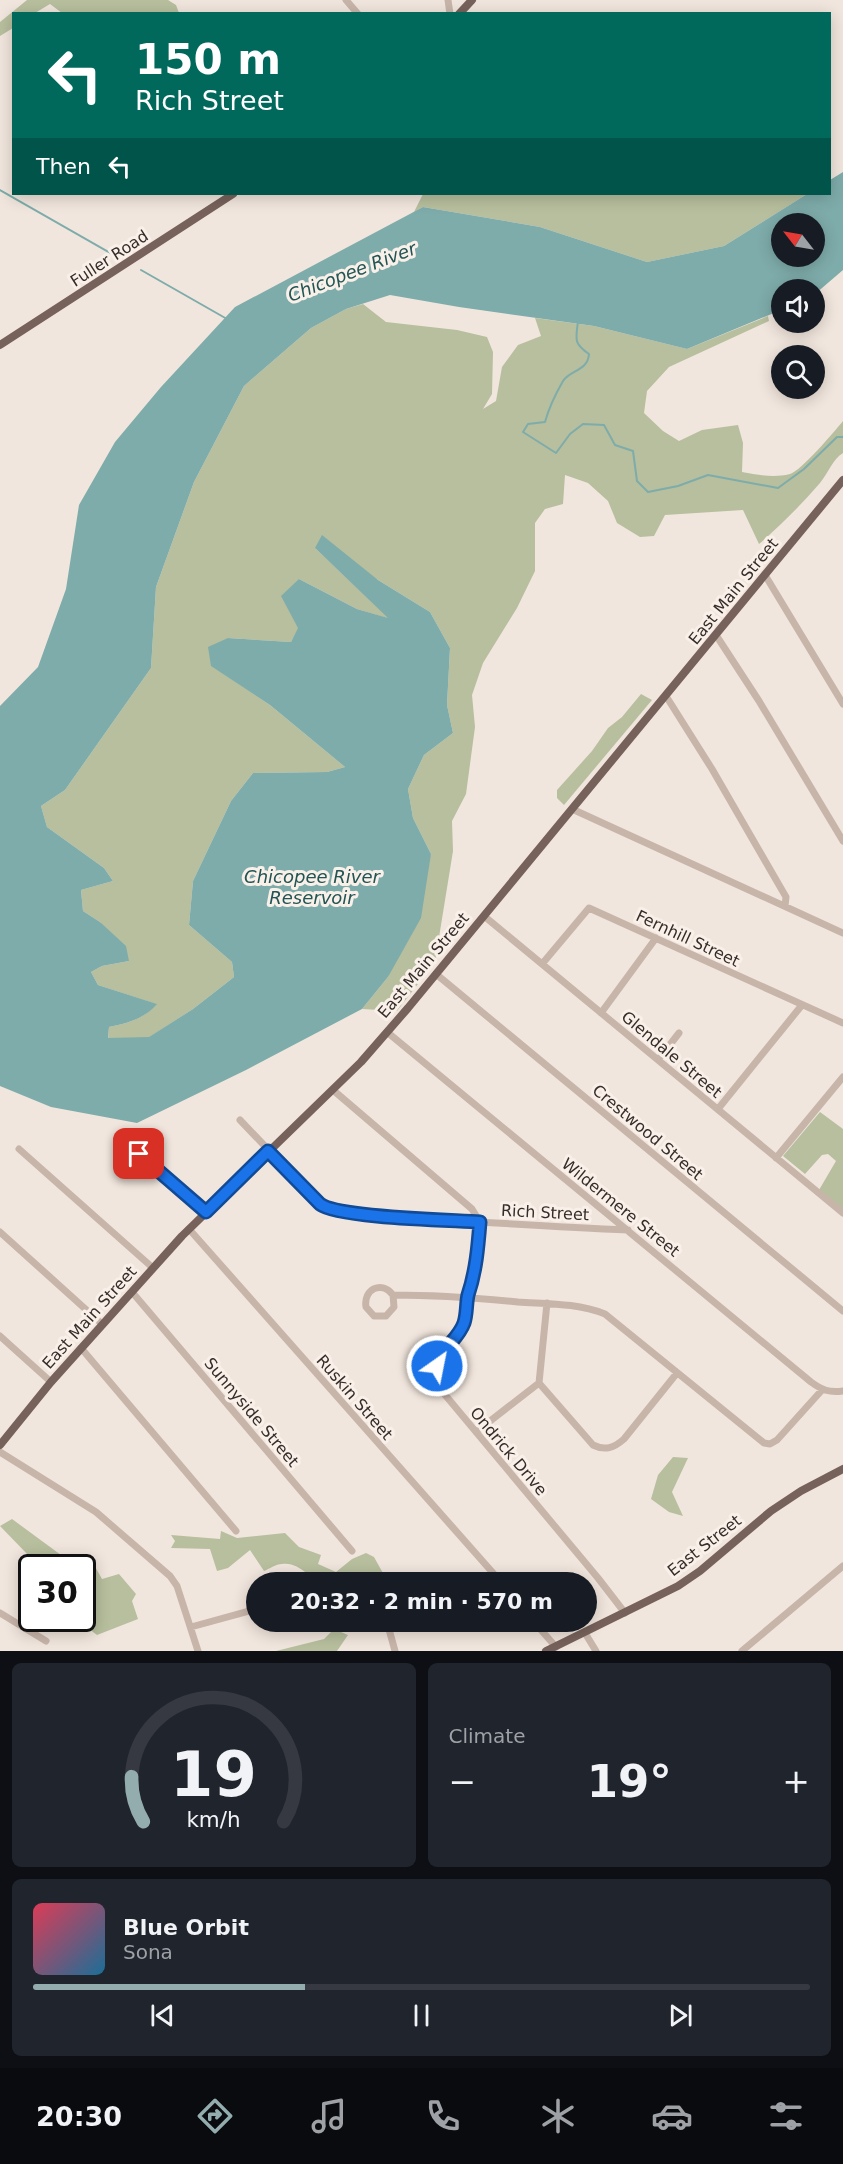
<!DOCTYPE html>
<meta charset="utf-8">
<style>
body{margin:0;font-family:"DejaVu Sans",sans-serif;background:#20242c;color:#f1f3f6;height:100vh;display:flex;flex-direction:column;font-size:22px;white-space:nowrap}
*{box-sizing:border-box;margin:0}
p{font-size:20px;color:#9ea1a6}
.icon{flex:none;width:33px;height:33px;fill:none;stroke:currentColor;stroke-width:2;stroke-linecap:round;stroke-linejoin:round}
.map{position:relative;height:1651px;overflow:hidden}
.drawer{display:flex;flex-direction:column;gap:12px;padding:12px;background:#0d0f14;flex:1}
.drawer>*{flex:none}
.banner{position:absolute;left:12px;top:12px;width:819px;height:183px;border-radius:0px;box-shadow:0 3px 15px #0003;background:#00695c;color:#fff;overflow:hidden}
.needle{width:39px;rotate:301deg}
.buttons{position:absolute;left:771px;top:213px;display:grid;gap:12px}
.buttons a{display:grid;place-items:center;width:54px;height:54px;border-radius:50%;background:#171b24;box-shadow:0 3px 15px #0003;font-size:30px}
.speed{position:absolute;left:18px;top:1554px;display:flex;gap:12px;font-size:30px;font-weight:700;text-align:center}
.speed>*{display:grid;place-content:center;width:78px;height:78px;border-radius:50%;background:#171b24;box-shadow:0 3px 15px #0003;line-height:1}
.speed .limit{border:3px solid #111;border-radius:9px;background:#fff;color:#111}
.pin{position:absolute;display:grid;place-items:center;width:51px;height:51px;color:#fff;margin:-26px;border-radius:12px;box-shadow:0 3px 9px #0006}
.me{position:absolute;width:66px;margin:-33px;rotate:33deg;stroke-linejoin:round;filter:drop-shadow(0 0 4px #0008)}
.turn{display:flex;align-items:center;gap:21px;height:126px;padding:0 24px;font-size:27px}
.turn .icon{width:78px;height:78px;stroke-width:2.5}
.turn b{display:block;font-size:42px;line-height:51px}
.then{display:flex;align-items:center;height:57px;padding:0 24px;background:#0003;gap:12px;font-size:22px}
.big{font-size:45px;font-weight:800;line-height:1.1}
.drawer .card{flex:1;display:flex;flex-direction:column;justify-content:center;gap:9px;min-width:0;padding:0 21px;border-radius:9px;background:#20242c}
.drawer .dial{align-items:center;gap:0}
.dial svg{height:156px;overflow:visible;fill:none;stroke:#363941;stroke-width:7;stroke-linecap:round;text-anchor:middle}
.dial text{fill:#f1f3f6;stroke:none}
.song{display:flex;align-items:center;gap:18px}
.cover{width:72px;height:72px;border-radius:9px;background:linear-gradient(135deg,hsl(350 70% 55%),hsl(200 70% 35%))}
.played{height:6px;border-radius:3px;background:linear-gradient(90deg,#93acad 35%,#363941 35%)}
.keys{display:flex;justify-content:space-around;direction:ltr}
.heat{display:flex;justify-content:space-between;align-items:center;font-size:33px;direction:ltr}
.drawer .tiles{flex:1;display:grid;gap:12px;grid-template-columns:1fr 1fr}
.card:last-child{grid-column:span 2}
.trip{position:absolute;left:246px;top:1572px;width:351px;height:60px;border-radius:30px;background:#171b24;box-shadow:0 3px 15px #0003;font-weight:800;line-height:60px;text-align:center}
.tabs{display:flex;height:96px;justify-content:space-around;align-items:center;background:#090b0e;color:#9ea1a6}
.tabs .icon{width:42px;height:42px}
.tabs .active{color:#93acad}
.tabs b{font-size:27px;color:#f1f3f6}
.map>svg:first-child{display:block}
.green{fill:#b7bf9e}
.water{fill:#7eacaa;fill-rule:evenodd}
.lines{fill:none;stroke-linecap:round;stroke-linejoin:round}
.stream{stroke:#7eacaa;stroke-width:2}
.minor{stroke:#c8b5aa;stroke-width:7}
.major{stroke:#77625b;stroke-width:8}
.route-casing{stroke:#114b97;stroke-width:15}
.route{stroke:#1a73e8;stroke-width:10}
.labels{text-anchor:middle;stroke-width:6;stroke-linejoin:round;paint-order:stroke}
.street-label{font-size:16px;fill:#362c29;stroke:#f9f0e9}
.water-label{font-size:18px;font-style:italic;fill:#215554;stroke:#f9f0e9}
</style>
<div class="map">
<svg width="843" height="1651" viewBox="0 0 843 1651">
<rect width="100%" height="100%" fill="#f1e6dd"/>
<path class="green" d="M27,0H168L176,5L179,13H62L50,4L35,13L14,14L13,28L0,36V22Z
M423,194H807L724,246L647,262L540,227L423,207L414,212Z
M363,304L386,322L457,330L487,337L493,352L492,394L483,409L496,401L502,367L518,345L541,336L535,318L594,326L687,349L768,316L769,321L669,367L647,391L644,413L663,431L679,441L702,430L738,425L743,443L742,472C758,475 774,478 790,474C801,471 834,432 843,421V453C833,459 828,473 820,483C801,505 781,525 759,544L743,510L665,515L654,536L640,537L617,523L608,501L588,483L565,475L563,504L545,509L535,523V571L517,608L483,663L472,695L475,727L466,794L452,821L453,851L435,962L397,1011L362,1009L388,977L431,854L413,818L408,789L424,755L453,733L447,705L450,648L430,612L378,580L315,548L390,619L357,609L299,579V628L291,642L228,638L212,666L270,705L345,767L327,772L253,773L231,801L193,881L189,925L232,962L234,977L193,1009L148,1038L108,1039L109,1027C128,1023 144,1019 156,1004L98,985L91,972L102,966L129,961L100,922L83,911L81,890L113,881L104,868L47,827L41,806L65,790L151,668L156,587L194,482L244,386L311,328L346,309Z
M641,694L652,700L564,805L557,798V790L592,751L608,728L622,717Z
M820,1112L843,1129V1211L819,1190L836,1161L828,1154L822,1155L805,1174L783,1156Z
M673,1457L688,1458L672,1492L683,1516L669,1512L651,1499L658,1475Z
M12,1519L76,1566L93,1563L102,1579L119,1574L136,1594L132,1601L138,1619L97,1635L76,1619L82,1618V1568L32,1567L31,1558L0,1526Z
M221,1531L237,1538L285,1533L299,1547L321,1555L318,1564L336,1572L352,1559L366,1553L374,1557L384,1575L377,1580C361,1571 346,1582 330,1582C310,1583 301,1561 282,1564C276,1564 269,1569 264,1571L250,1550L228,1568L217,1571L210,1549L171,1548L175,1541L171,1535L220,1539Z
M334,1629L348,1635L337,1651H276L324,1639Z"/>
<path class="water" d="M843,172V270L815,294L814,290H782L781,310L687,349L594,326L459,307L390,295L346,309L311,328L244,386L194,482L156,587L151,668L65,790L41,806L47,827L104,868L113,881L81,890L83,911L100,922L126,946L129,961L102,966L91,972L98,985L157,1004C144,1019 128,1023 109,1027L108,1038L149,1037L193,1009L234,977L232,962L189,925L193,881L231,801L253,773L327,772L345,767L270,705L211,666L208,647L228,638L291,642L298,628L281,596L299,579L357,609L388,618L315,548L322,535L378,580L430,612L450,648L447,705L453,733L424,755L408,789L413,818L431,854L421,918L388,977L362,1009L246,1070L137,1123L51,1107L0,1086V706L38,667L66,589L79,505L115,442L161,387L235,307L423,207L540,227L647,262L724,246L807,194H830V180ZM782,224H814V256H782Z"/>
<g class="lines">
<path class="stream" d="M0,190L119,258
M141,270L227,319
M578,321C576,339 573,343 589,354C588,371 570,370 563,381C555,395 549,407 545,422L528,424L523,432L556,453L570,434L583,424L604,425L615,445L633,451L637,481L648,492L678,486L708,475L778,488L804,469L837,437H843"/>
<path class="minor" d="M346,0L358,14
M448,0L450,14
M765,575L843,704
M716,635L759,701L843,841
M666,696L712,769L786,897L785,906
M572,809L843,933
M484,916L843,1213
M542,964L589,908L843,1023
M436,974L843,1311
M601,1013L656,938
M387,1032L811,1382C822,1390 829,1393 843,1391
M658,1060L679,1033
M333,1090L472,1209L480,1222L475,1277L468,1297L466,1314L463,1326L453,1341L443,1351L439,1361L437,1370L441,1390L598,1578L625,1613
M718,1109L802,1005
M240,1120L320,1204C338,1218 404,1217 429,1219C495,1223 561,1227 628,1230
M19,1149L153,1268
M139,1154L206,1212
M776,1158L843,1077
M189,1229L501,1582
M0,1232L102,1324
M132,1292L352,1551
M393,1295L394,1307L386,1316H374L366,1307C363,1289 382,1280 393,1295C435,1295 477,1298 518,1302C548,1304 577,1303 605,1314L764,1443L770,1444L777,1440L822,1390
M0,1336L51,1382
M81,1348L236,1531
M539,1383L593,1445C605,1451 614,1448 624,1439L677,1373
M476,1432L539,1383L547,1303
M0,1452L96,1512L170,1576L177,1586L198,1651
M352,1582H373
M0,1613L46,1641
M387,1622L395,1651
M534,1622L556,1647
M191,1627L256,1609
M585,1633L596,1651
M742,1651L843,1566"/>
<path class="major" d="M459,14L472,0
M0,345L233,194
M0,1445L51,1382L182,1236L361,1062L408,1008L843,480
M546,1651L678,1586L700,1571L771,1511L801,1491L843,1469"/>
</g>
<g class="lines">
<defs>
<path id="route" d="M139,1154L206,1212L268,1151L320,1204C338,1218 451,1220 480,1222C478,1247 476,1271 468,1295C466,1304 467,1314 464,1323C458,1340 441,1348 437,1366"/>
</defs>
<use href="#route" class="route-casing"/>
<use href="#route" class="route"/>
</g>
<g class="labels">
<g class="street-label">
<text transform="translate(109 258) rotate(-33)" y="6">Fuller Road</text>
<text transform="translate(733 591) rotate(-51)" y="6">East Main Street</text>
<text transform="translate(688 938) rotate(25)" y="6">Fernhill Street</text>
<text transform="translate(423 965) rotate(-50)" y="6">East Main Street</text>
<text transform="translate(672 1054) rotate(40)" y="6">Glendale Street</text>
<text transform="translate(648 1132) rotate(40)" y="6">Crestwood Street</text>
<text transform="translate(621 1207) rotate(39)" y="6">Wildermere Street</text>
<text transform="translate(545 1212) rotate(3)" y="6">Rich Street</text>
<text transform="translate(89 1317) rotate(-48)" y="6">East Main Street</text>
<text transform="translate(355 1397) rotate(49)" y="6">Ruskin Street</text>
<text transform="translate(252 1412) rotate(50)" y="6">Sunnyside Street</text>
<text transform="translate(509 1451) rotate(50)" y="6">Ondrick Drive</text>
<text transform="translate(704 1545) rotate(-38)" y="6">East Street</text>
</g>
<g class="water-label">
<text transform="translate(352 272) rotate(-21)" y="6">Chicopee River</text>
<text x="312" y="883">Chicopee River<tspan x="312" dy="21">Reservoir</tspan></text>
</g>
</g>
</svg>
<div class="buttons">
<a><svg class="needle" viewBox="-14 -14 28 28"><path d="M0-13l5 13h-10z" fill="#e53935"/><path d="M0 13l5-13h-10z" fill="#9ea1a6"/></svg></a>
<a><svg class="icon" aria-label="sound" viewBox="0 0 24 24"><path d="M4 9h4l5-4v14l-5-4H4zM17 9q2 3 0 6"/></svg></a>
<a><svg class="icon" aria-label="search" viewBox="0 0 24 24"><circle cx="10" cy="10" r="6"/><path d="M15 15l6 6"/></svg></a>
</div>
<div class="speed"><div class="limit">30</div></div>
<div class="pin" style="left:139px;top:1154px;background:#d93025"><svg class="icon" aria-label="arrive" viewBox="0 0 24 24"><path d="M6 21V4h12l-3 4 3 4H6"/></svg></div>
<svg class="me" style="left:437px;top:1366px" viewBox="-20 -20 40 40"><circle r="17" fill="#1a73e8" stroke="#fff" stroke-width="3"/><path d="M0-11L8 9 0 5-8 9z" fill="#fff"/></svg>
<div class="trip">20:32 · 2 min · 570 m</div>
<div class="banner">
<div class="turn"><svg class="icon" aria-label="left" viewBox="0 0 24 24"><path d="M17 20v-9H6M10 6l-5 5 5 5"/></svg><div><b>150 m</b>Rich Street</div></div>
<div class="then">Then<svg class="icon" aria-label="left" viewBox="0 0 24 24"><path d="M17 20v-9H6M10 6l-5 5 5 5"/></svg></div>
</div>
</div>
<section class="drawer">
<div class="tiles">
<div class="card dial"><svg viewBox="0 0 100 80">
<path d="M14 69A42 42 0 1 1 86 69"/>
<path d="M14 69A42 42 0 0 1 8 46" stroke="#93acad"/>
<text x="50" y="56" font-size="32" font-weight="700">19</text>
<text x="50" y="72" font-size="11">km/h</text>
</svg></div>
<div class="card"><p>Climate</p>
<div class="heat"><a>−</a><b class="big">19°</b><a>+</a></div>
</div>
<div class="card">
<div class="song"><i class="cover"></i><div><b>Blue Orbit</b><p>Sona</p></div></div>
<div class="played"></div>
<div class="keys"><svg class="icon" aria-label="previous" viewBox="0 0 24 24"><path d="M18 5L8 12l10 7zM5 5v14"/></svg><svg class="icon" aria-label="pause" viewBox="0 0 24 24"><path d="M8 5v14M16 5v14"/></svg><svg class="icon" aria-label="next" viewBox="0 0 24 24"><path d="M6 5l10 7-10 7zM19 5v14"/></svg></div>
</div>
</div>
</section>
<nav class="tabs">
<b>20:30</b>
<svg class="icon active" aria-label="directions" viewBox="0 0 24 24"><path d="M12 3l9 9-9 9-9-9zM9 14v-3h6M13 9l2 2-2 2"/></svg>
<svg class="icon" aria-label="music" viewBox="0 0 24 24"><path d="M9 18V5l10-2v13"/><circle cx="6" cy="18" r="3"/><circle cx="16" cy="16" r="3"/></svg>
<svg class="icon" aria-label="phone" viewBox="0 0 24 24"><path d="M5 4h4l2 5-3 2q2 4 5 5l2-3 5 2v4C11 20 4 13 5 4z"/></svg>
<svg class="icon" aria-label="climate" viewBox="0 0 24 24"><path d="M12 3v18M4 7l16 10M4 17L20 7"/></svg>
<svg class="icon" aria-label="car" viewBox="0 0 24 24"><path d="M5 17H2v-5l4-1 3-4h7l3 4 3 1v5h-3M9 17h6M6 11h13"/><circle cx="7" cy="17" r="2"/><circle cx="17" cy="17" r="2"/></svg>
<svg class="icon" aria-label="filters" viewBox="0 0 24 24"><path d="M4 7h16M4 17h16"/><circle cx="9" cy="7" r="2"/><circle cx="15" cy="17" r="2"/></svg>
</nav>
